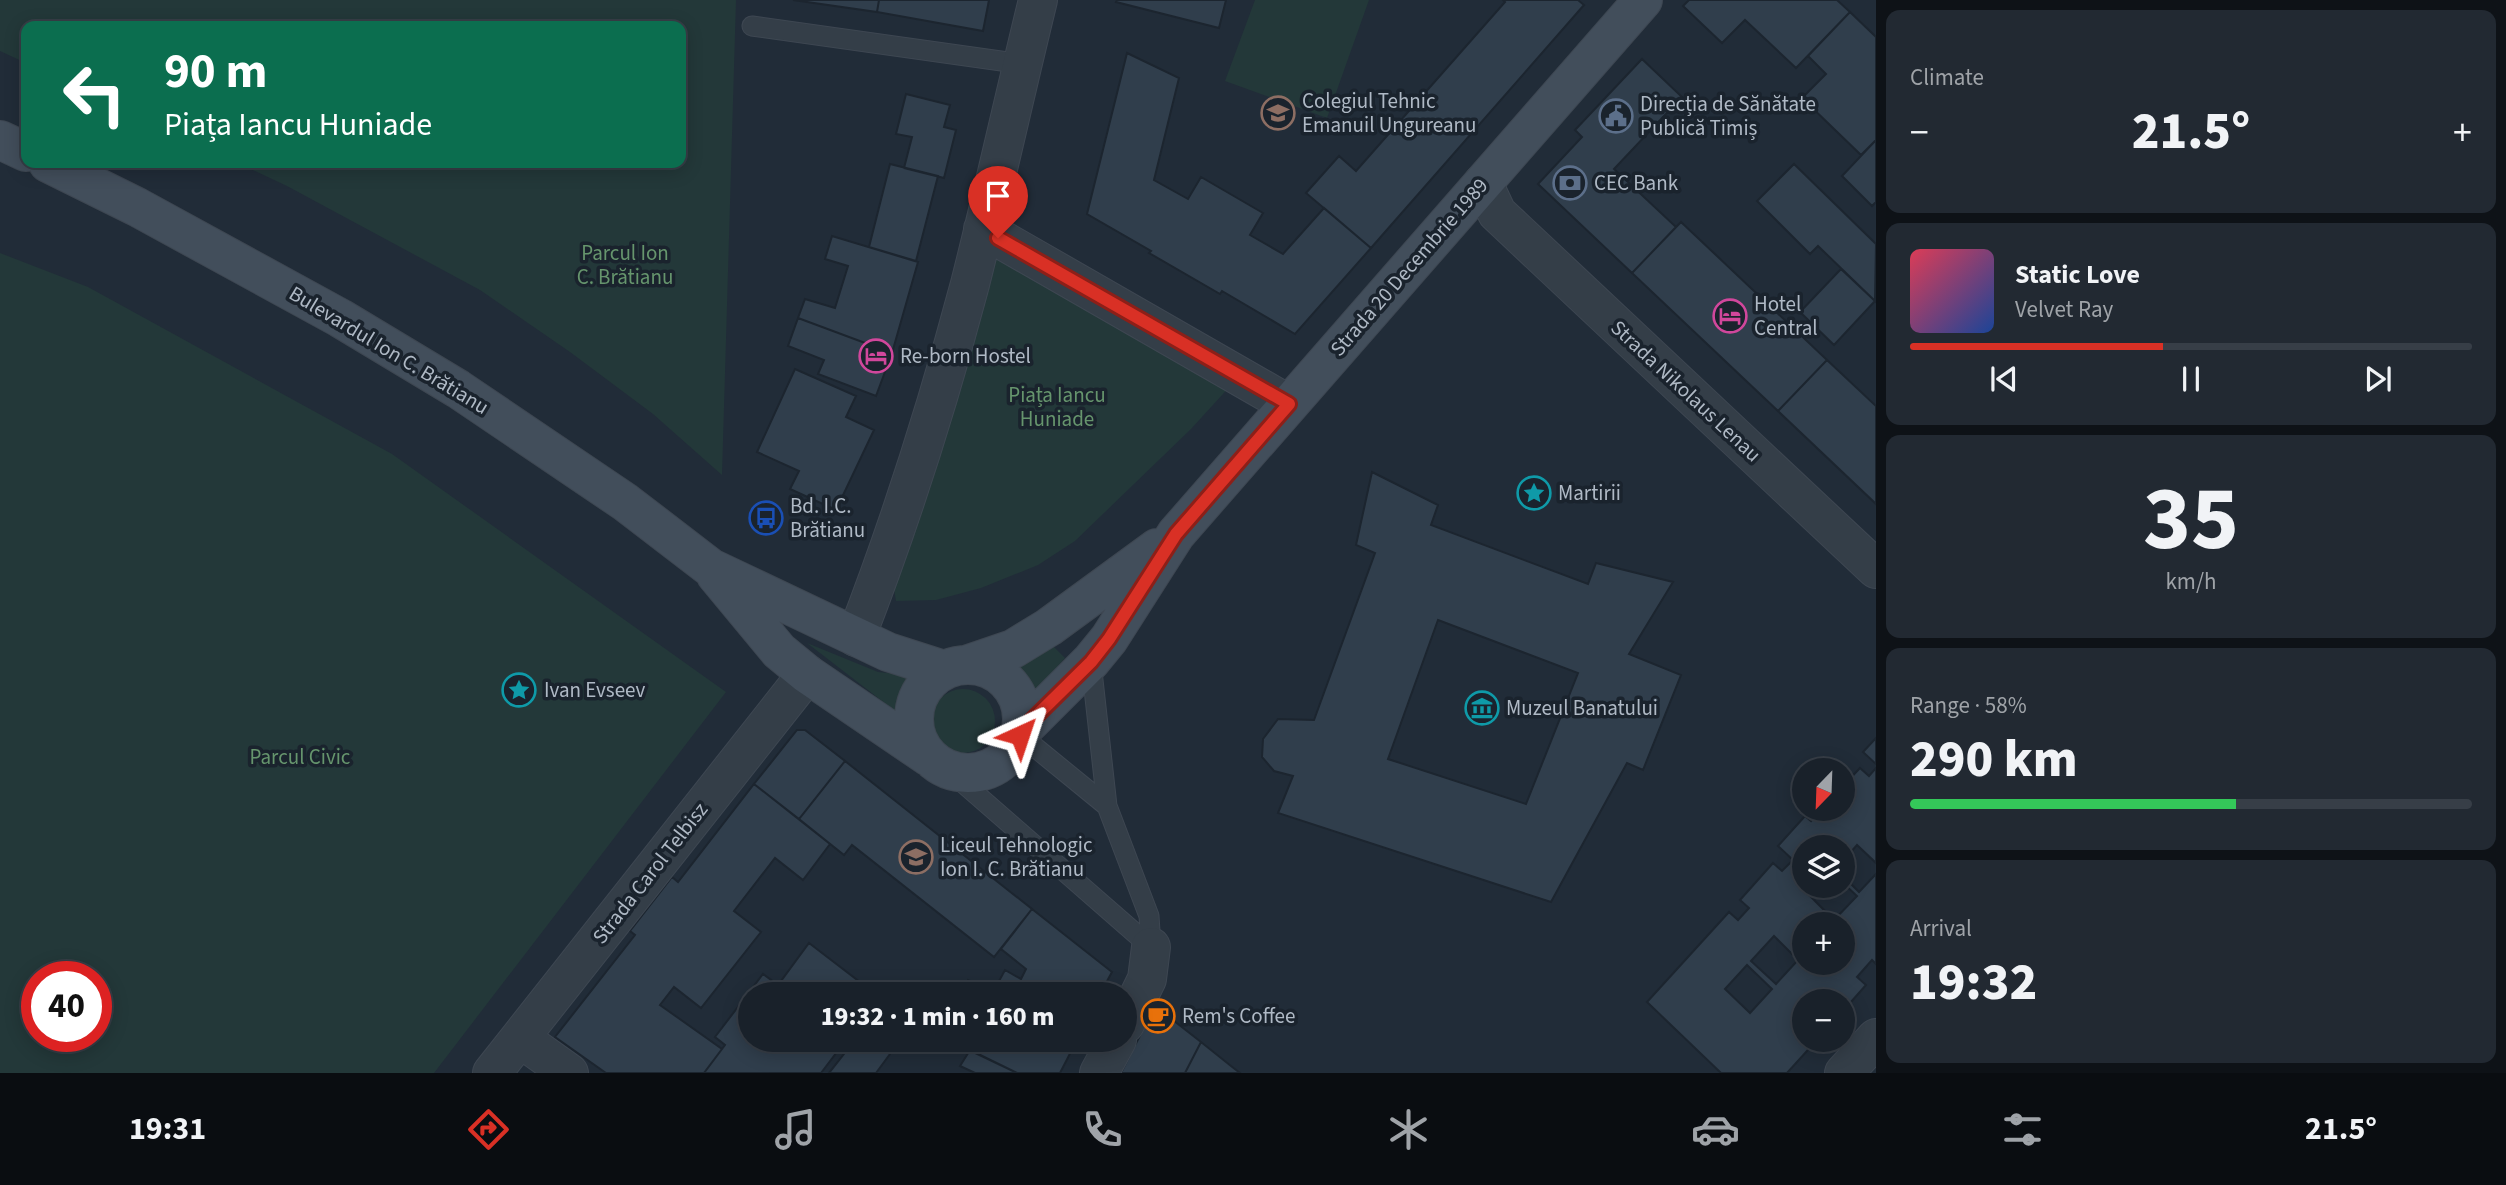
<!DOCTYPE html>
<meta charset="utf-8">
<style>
body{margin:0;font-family:"Source Sans 3",sans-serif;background:#222932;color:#f1f3f6;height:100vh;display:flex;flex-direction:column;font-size:26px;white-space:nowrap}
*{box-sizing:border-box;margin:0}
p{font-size:23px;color:#9fa3a8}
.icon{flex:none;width:38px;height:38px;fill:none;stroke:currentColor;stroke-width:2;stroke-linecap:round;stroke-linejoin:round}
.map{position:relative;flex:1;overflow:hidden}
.drawer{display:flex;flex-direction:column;gap:10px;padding:10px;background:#0e1217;width:630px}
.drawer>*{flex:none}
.top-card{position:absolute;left:21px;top:21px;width:665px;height:147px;border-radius:14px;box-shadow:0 4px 18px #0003,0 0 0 2px #373e47;background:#0b6e4f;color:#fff;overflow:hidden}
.needle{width:46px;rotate:203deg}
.controls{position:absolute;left:1792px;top:758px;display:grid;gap:14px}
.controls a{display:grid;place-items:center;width:63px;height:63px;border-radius:50%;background:#19212a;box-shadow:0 4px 18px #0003,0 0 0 2px #373e47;font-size:35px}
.speed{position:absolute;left:21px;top:961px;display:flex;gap:14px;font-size:35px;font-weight:700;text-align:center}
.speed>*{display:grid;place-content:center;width:91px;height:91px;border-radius:50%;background:#19212a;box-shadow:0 4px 18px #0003,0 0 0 2px #373e47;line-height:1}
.speed .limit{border:10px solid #d22;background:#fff;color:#111}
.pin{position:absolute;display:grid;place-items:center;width:60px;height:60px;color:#fff;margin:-72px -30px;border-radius:50% 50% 50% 0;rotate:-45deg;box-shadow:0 0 7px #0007}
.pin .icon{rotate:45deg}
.me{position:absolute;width:77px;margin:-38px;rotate:42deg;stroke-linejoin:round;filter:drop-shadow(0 0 5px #0008)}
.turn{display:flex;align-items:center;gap:24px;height:147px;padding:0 28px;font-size:32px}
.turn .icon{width:91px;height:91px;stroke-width:2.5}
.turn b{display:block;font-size:49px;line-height:60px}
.big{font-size:52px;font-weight:800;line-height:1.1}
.drawer .card{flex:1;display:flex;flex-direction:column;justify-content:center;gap:10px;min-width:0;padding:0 24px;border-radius:14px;background:#222932}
.drawer .dial{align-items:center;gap:0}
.dial b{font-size:91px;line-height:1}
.song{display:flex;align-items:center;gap:21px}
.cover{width:84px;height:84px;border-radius:10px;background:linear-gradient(135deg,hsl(350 70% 55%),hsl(220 70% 35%))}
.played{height:7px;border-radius:4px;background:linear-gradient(90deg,#d93025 45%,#373e47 45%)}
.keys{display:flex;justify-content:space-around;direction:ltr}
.heat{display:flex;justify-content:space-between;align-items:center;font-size:38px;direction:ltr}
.charge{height:10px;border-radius:5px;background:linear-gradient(90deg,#34c759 58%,#373e47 0)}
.trip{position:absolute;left:738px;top:982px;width:399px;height:70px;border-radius:35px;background:#19212a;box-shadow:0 4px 18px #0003,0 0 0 2px #373e47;font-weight:800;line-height:70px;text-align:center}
.tabs{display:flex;height:112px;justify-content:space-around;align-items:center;background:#0a0d11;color:#9fa3a8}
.tabs .icon{width:49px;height:49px}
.tabs .selected{color:#d93025}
.tabs b{font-size:32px;color:#f1f3f6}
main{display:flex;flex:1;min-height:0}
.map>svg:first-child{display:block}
.green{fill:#233839;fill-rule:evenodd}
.building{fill:#303e4c;stroke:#1c252f;stroke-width:2;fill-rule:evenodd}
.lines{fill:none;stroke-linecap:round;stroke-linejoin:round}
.lane-casing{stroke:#3e4752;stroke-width:21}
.street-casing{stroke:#3e4752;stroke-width:40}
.secondary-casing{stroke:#3e4752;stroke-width:40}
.lane{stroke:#343e48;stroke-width:19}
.street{stroke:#343e48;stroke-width:38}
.secondary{stroke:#424e5b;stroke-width:38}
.route-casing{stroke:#8d1f18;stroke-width:18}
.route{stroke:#d93025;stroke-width:12}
.labels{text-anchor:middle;stroke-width:7;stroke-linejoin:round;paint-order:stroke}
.poi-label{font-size:21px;fill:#afb9c5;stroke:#1a232d;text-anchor:start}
.park-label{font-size:21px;fill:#66956d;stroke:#1a232d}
.street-label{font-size:21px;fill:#afb9c5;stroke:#1a232d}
</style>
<main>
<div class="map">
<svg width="1876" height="1073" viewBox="0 0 1876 1073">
<rect width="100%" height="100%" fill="#212c38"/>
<path class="green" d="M0,0H736L722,475L653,414L570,352L480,290L287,186L238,163H681V26H26V63L0,51Z
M1255,0H1369L1327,118L1225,81Z
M991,247L1233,383L1191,429L1075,541L1038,565L981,588L936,600L896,601L892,576Z
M0,253L88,287L392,454L726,692L434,1073H0ZM96,976V1036H37V976Z
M807,643L878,672L917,676C904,687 901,697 899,714Z
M1054,647L1065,658L1029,699L1023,685L999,664Z
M931 721a32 32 0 1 1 64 0a32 32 0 1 1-64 0Z"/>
<path class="building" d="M793,0H879L877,12Z
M879,0H989L983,31L877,12Z
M1117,0H1226L1219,28L1116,2Z
M1503,0H1578L1584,5L1371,248L1306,193L1339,156L1356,171L1505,2Z
M1689,0H1837L1850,12L1796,68L1745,20L1722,43L1683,6Z
M1850,12L1876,37V140L1861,155L1802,98L1826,74L1808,56Z
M1127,53L1179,78L1154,180L1188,199L1201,177L1263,213L1250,235L1283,254L1324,208L1371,248L1295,334L1222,291L1220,294L1149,253L1151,251L1087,214Z
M1642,59L1682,97L1614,169L1676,227L1632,273L1538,184L1582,137L1575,130Z
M906,94L950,105L944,127L956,130L944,178L904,168L912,137L896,134Z
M1876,140V202L1872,206L1842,176Z
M890,164L938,176L916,261L869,247Z
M1794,164L1876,244L1875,301L1818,246L1810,254L1757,201Z
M1681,222L1827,360L1778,411L1632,273Z
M832,236L918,262L892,353L798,318L805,299L835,308L848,266L825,259Z
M1841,269L1875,301L1834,345L1800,312Z
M798,318L892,353L876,396L818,374L824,360L788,346Z
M1827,360L1876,406V504L1778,411Z
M795,369L856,396L846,417L874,430L836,510L790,489L799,471L757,452Z
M1372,472L1438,505L1431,525L1588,584L1596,563L1673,582L1629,654L1681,675L1643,770L1627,763L1551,902L1278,813L1293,776L1274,771L1262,757L1263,739L1278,719L1314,720L1375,553L1356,545ZM1438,620L1578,673L1526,804L1388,759Z
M797,730H805L845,761L799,819L754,784Z
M1876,738V764L1863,752Z
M845,761L1032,909L994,957L852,845L844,855L799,819Z
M1860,768L1869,776L1876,768V863L1857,845L1843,861V847H1804V886H1820L1810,896L1834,920L1857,896L1843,883V876L1859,892L1876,874V964L1872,960L1857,977L1866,985L1843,1011V1001H1804V1040H1817L1787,1073H1721L1647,1002L1729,912L1738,920L1749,908L1740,900L1773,863L1782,871L1793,860L1778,846L1805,816L1811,821L1822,808H1843V786ZM1804,924H1843V962H1804ZM1774,936L1798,960L1776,984L1751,961ZM1747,965L1772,989L1750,1013L1725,989Z
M754,784L830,844L803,880L775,858L734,911L761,932L701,1008L674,987L660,1005L722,1049L704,1073H606L555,1037L635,935L630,931L672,877L678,882Z
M1032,909L1112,972L1100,994H961L968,980L993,992L1005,970L1021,979L1026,969L1001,949Z
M809,943L865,986L859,994H751V1040H846L821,1073H704L725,1045L715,1037L763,974L778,985Z
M1155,1006L1201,1042L1185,1073H1121Z
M855,1040H872L890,1054L876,1073H829Z
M948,1040H1077L1060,1073H1017Z
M1201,1042L1231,1066L1240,1073H1185Z
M970,1050L1017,1073H975L960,1066Z"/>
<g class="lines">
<defs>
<path id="lane" d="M752,26L1022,64
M1091,662L1107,806L1149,916L1151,947
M1020,735L1107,806
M946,768L1151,947"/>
<path id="street" d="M1483,183L1497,213L1876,569
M983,229L1288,404
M856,637C901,521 938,404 970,284C994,189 1015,94 1038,0
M1125,1024L1147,979L1151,947
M520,1038L569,1073
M492,1073L807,674
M1099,1073L1117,1040
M1844,1073L1876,1038"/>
<path id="secondary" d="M0,140L26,152
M48,163L137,207L340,318L458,389L625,502L711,568L888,652L944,670
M716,575L779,651L807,674L929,757
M969,664L1013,649L1049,627L1157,548
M914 719a54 54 0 1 1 108 0a54 54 0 1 1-108 0Z
M1022,730L1091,661L1109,639L1176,534L1643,0"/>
</defs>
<use href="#lane" class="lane-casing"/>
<use href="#street" class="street-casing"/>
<use href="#secondary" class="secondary-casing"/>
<use href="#lane" class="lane"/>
<use href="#street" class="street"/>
<use href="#secondary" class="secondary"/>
</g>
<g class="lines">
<defs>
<path id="route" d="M998,238L1289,404L1176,534L1109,639L1091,662L1022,730L1020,735"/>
</defs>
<use href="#route" class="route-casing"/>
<use href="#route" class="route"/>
</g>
<defs>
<symbol id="school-ring" viewBox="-11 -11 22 22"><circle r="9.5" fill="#1a232d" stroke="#8d6e63" stroke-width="1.5"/><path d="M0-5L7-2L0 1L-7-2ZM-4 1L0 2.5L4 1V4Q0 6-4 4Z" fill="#8d6e63"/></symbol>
<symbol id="civic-ring" viewBox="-11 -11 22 22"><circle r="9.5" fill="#1a232d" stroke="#5c6f8a" stroke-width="1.5"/><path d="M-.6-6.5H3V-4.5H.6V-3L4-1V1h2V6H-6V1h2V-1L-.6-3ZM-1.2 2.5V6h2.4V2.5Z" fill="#5c6f8a"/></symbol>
<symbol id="bank-ring" viewBox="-11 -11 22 22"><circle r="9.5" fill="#1a232d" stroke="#5c6f8a" stroke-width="1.5"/><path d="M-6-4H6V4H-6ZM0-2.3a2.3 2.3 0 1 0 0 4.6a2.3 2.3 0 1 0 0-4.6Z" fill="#5c6f8a"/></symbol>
<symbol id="hotel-ring" viewBox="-11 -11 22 22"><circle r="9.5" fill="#1a232d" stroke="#d1479c" stroke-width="1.5"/><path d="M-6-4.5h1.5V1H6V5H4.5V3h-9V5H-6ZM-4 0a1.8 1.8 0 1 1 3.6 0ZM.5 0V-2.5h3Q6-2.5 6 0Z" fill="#d1479c"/></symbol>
<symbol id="sight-ring" viewBox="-11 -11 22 22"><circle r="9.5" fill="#1a232d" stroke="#0f9aa8" stroke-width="1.5"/><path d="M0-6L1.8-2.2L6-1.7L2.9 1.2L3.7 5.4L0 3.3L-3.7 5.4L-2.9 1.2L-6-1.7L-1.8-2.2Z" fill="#0f9aa8"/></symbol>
<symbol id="bus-ring" viewBox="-11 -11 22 22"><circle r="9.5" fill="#1a232d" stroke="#1a4fb4" stroke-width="1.5"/><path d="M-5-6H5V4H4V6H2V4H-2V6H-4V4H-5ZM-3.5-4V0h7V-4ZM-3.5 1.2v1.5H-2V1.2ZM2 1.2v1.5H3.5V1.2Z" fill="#1a4fb4"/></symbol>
<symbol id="museum-ring" viewBox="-11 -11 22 22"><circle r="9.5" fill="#1a232d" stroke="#0f9aa8" stroke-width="1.5"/><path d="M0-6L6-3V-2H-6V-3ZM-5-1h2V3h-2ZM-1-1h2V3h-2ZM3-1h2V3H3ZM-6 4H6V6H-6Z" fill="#0f9aa8"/></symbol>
<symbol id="cafe-ring" viewBox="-11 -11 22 22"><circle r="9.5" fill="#1a232d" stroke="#e8710a" stroke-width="1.5"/><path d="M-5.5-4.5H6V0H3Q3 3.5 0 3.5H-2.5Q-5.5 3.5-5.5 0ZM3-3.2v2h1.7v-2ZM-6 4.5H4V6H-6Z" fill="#e8710a"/></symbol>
</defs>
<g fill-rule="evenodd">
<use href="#school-ring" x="1259" y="94" width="38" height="38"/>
<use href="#civic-ring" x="1597" y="97" width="38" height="38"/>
<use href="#bank-ring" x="1551" y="164" width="38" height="38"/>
<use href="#hotel-ring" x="1711" y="297" width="38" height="38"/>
<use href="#hotel-ring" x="857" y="337" width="38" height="38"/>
<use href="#sight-ring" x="1515" y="474" width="38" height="38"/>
<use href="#bus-ring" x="747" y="499" width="38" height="38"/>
<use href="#sight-ring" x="500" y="671" width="38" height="38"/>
<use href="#museum-ring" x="1463" y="689" width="38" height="38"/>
<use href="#school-ring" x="897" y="838" width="38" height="38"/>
<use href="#cafe-ring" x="1139" y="997" width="38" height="38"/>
</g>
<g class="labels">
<g class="poi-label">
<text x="1302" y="108">Colegiul Tehnic<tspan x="1302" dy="24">Emanuil Ungureanu</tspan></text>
<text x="1640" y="111">Direcția de Sănătate<tspan x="1640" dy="24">Publică Timiș</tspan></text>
<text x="1594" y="190">CEC Bank</text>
<text x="1754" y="311">Hotel<tspan x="1754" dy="24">Central</tspan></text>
<text x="900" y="363">Re-born Hostel</text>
<text x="1558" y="500">Martirii</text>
<text x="790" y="513">Bd. I.C.<tspan x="790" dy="24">Brătianu</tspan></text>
<text x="544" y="697">Ivan Evseev</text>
<text x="1506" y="715">Muzeul Banatului</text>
<text x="940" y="852">Liceul Tehnologic<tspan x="940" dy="24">Ion I. C. Brătianu</tspan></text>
<text x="1182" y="1023">Rem's Coffee</text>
</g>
<g class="park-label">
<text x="625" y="260">Parcul Ion<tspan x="625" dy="24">C. Brătianu</tspan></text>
<text x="1057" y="402">Piața Iancu<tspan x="1057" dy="24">Huniade</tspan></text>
<text x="300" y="764">Parcul Civic</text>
</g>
<g class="street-label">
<text transform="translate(1409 267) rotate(-49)" y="7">Strada 20 Decembrie 1989</text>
<text transform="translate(389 350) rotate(31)" y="7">Bulevardul Ion C. Brătianu</text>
<text transform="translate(1686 391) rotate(43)" y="7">Strada Nikolaus Lenau</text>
<text transform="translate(650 873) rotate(-52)" y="7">Strada Carol Telbisz</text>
</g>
</g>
</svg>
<div class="controls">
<a><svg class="needle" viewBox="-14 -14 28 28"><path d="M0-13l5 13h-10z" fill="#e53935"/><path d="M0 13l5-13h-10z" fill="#9fa3a8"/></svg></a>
<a><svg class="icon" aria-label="layers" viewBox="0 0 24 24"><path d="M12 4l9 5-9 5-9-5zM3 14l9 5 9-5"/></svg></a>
<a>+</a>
<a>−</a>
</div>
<div class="speed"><div class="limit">40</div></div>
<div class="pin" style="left:998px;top:238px;background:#d93025"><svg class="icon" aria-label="arrive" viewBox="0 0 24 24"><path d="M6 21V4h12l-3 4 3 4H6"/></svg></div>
<svg class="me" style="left:1020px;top:735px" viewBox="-20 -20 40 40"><path d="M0-17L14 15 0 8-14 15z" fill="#d93025" stroke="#fff" stroke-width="4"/></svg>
<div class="trip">19:32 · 1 min · 160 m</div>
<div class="top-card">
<div class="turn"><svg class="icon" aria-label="left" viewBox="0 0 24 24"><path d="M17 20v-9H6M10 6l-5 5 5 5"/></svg><div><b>90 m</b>Piața Iancu Huniade</div></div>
</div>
</div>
<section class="drawer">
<div class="card"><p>Climate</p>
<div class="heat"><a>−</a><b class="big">21.5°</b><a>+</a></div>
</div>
<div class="card">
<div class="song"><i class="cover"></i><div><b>Static Love</b><p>Velvet Ray</p></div></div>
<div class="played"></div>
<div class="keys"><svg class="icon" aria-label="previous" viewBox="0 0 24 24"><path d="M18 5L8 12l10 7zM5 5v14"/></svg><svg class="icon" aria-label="pause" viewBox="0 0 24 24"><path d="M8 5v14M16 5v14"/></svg><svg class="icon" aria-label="next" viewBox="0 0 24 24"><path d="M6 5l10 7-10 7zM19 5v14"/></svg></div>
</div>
<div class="card dial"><b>35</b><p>km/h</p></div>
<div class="card"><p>Range · 58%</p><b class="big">290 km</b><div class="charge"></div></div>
<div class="card"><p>Arrival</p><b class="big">19:32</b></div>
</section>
</main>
<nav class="tabs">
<b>19:31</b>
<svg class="icon selected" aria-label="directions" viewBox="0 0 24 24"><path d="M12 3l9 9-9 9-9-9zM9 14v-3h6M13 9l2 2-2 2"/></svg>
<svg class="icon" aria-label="music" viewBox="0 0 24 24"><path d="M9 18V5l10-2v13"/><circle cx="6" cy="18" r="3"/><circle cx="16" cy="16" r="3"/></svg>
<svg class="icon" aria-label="phone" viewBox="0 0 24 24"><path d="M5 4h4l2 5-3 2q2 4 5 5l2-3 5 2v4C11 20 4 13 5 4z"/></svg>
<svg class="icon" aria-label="climate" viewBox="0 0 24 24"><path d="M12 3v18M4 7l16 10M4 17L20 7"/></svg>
<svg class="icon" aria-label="car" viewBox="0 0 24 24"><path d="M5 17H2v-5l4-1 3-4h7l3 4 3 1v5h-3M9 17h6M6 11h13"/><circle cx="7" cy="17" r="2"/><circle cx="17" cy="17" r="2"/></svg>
<svg class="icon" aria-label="filters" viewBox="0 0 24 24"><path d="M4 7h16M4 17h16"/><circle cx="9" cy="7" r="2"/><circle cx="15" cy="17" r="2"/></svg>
<b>21.5°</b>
</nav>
